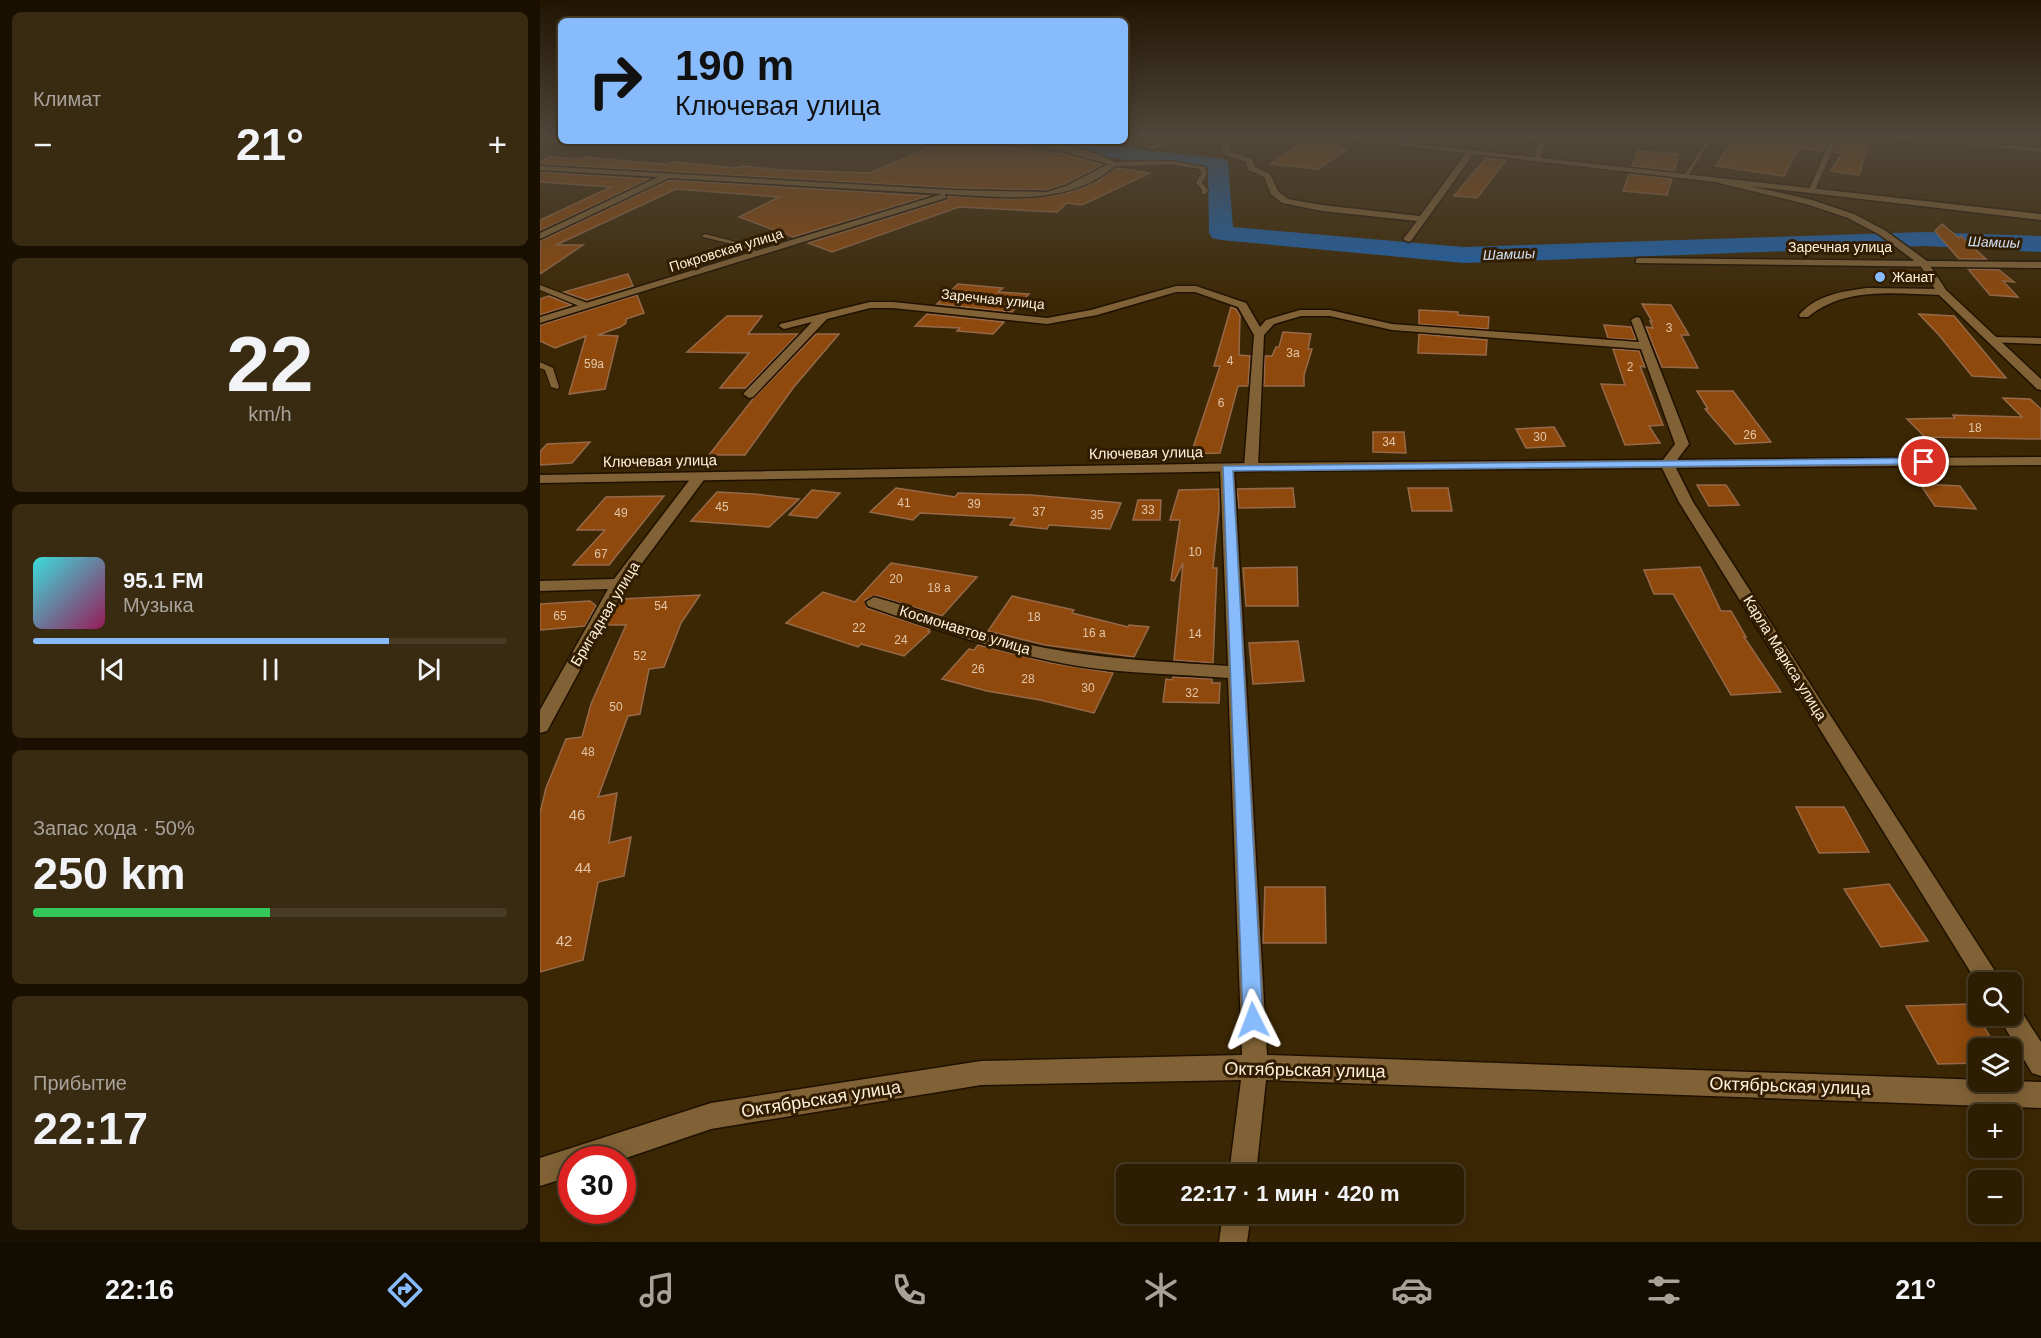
<!DOCTYPE html>
<html lang="ru">
<meta charset="utf-8">
<style>
body{margin:0;font-family:Helvetica,sans-serif;background:#392a12;color:#f1f3f6;height:100vh;display:flex;flex-direction:column;font-size:22px;white-space:nowrap}
*{box-sizing:border-box;margin:0}
p{font-size:20px;color:#a7a29a}
.icon{flex:none;width:33px;height:33px;fill:none;stroke:currentColor;stroke-width:2;stroke-linecap:round;stroke-linejoin:round}
.map{position:relative;flex:1;overflow:hidden}
.drawer{display:flex;flex-direction:column;gap:12px;padding:12px;background:#191002;width:540px}
.drawer>*{flex:none}
.guide{position:absolute;left:18px;top:18px;width:570px;height:126px;border-radius:9px;box-shadow:0 3px 15px #0003,0 0 0 2px #483b25;background:#87bbfb;color:#111;overflow:hidden}
.buttons{position:absolute;left:1428px;top:972px;display:grid;gap:12px}
.buttons a{display:grid;place-items:center;width:54px;height:54px;border-radius:9px;background:#2d1d03;box-shadow:0 3px 15px #0003,0 0 0 2px #483b25;font-size:30px}
.speed{position:absolute;left:18px;top:1146px;display:flex;gap:12px;font-size:30px;font-weight:700;text-align:center}
.speed>*{display:grid;place-content:center;width:78px;height:78px;border-radius:50%;background:#2d1d03;box-shadow:0 3px 15px #0003,0 0 0 2px #483b25;line-height:1}
.speed .limit{border:9px solid #d22;background:#fff;color:#111}
.pin{position:absolute;display:grid;place-items:center;width:51px;height:51px;color:#fff;margin:-26px;border:3px solid #fff;border-radius:50%;box-shadow:0 2px 6px #0007}
.me{position:absolute;width:66px;margin:-33px;rotate:357deg;stroke-linejoin:round;filter:drop-shadow(0 0 4px #0008)}
.turn{display:flex;align-items:center;gap:21px;height:126px;padding:0 18px;font-size:27px}
.turn .icon{width:78px;height:78px;stroke-width:2.5}
.turn b{display:block;font-size:42px;line-height:51px}
.big{font-size:45px;font-weight:700;line-height:1.1}
.drawer .card{flex:1;display:flex;flex-direction:column;justify-content:center;gap:9px;min-width:0;padding:0 21px;border-radius:9px;background:#392a12}
.drawer .dial{align-items:center;gap:0}
.dial b{font-size:78px;line-height:1}
.song{display:flex;align-items:center;gap:18px}
.cover{width:72px;height:72px;border-radius:9px;background:linear-gradient(135deg,hsl(180 70% 55%),hsl(330 70% 35%))}
.played{height:6px;border-radius:3px;background:linear-gradient(90deg,#87bbfb 75%,#483b25 75%)}
.keys{display:flex;justify-content:space-around;direction:ltr}
.heat{display:flex;justify-content:space-between;align-items:center;font-size:33px;direction:ltr}
.charge{height:9px;border-radius:4px;background:linear-gradient(90deg,#34c759 50%,#483b25 0)}
.trip{position:absolute;left:576px;top:1164px;width:348px;height:60px;border-radius:9px;background:#2d1d03;box-shadow:0 3px 15px #0003,0 0 0 2px #483b25;font-weight:700;line-height:60px;text-align:center}
.dock{display:flex;height:96px;justify-content:space-around;align-items:center;background:#120c01;color:#a7a29a}
.dock .icon{width:42px;height:42px}
.dock .selected{color:#87bbfb}
.dock b{font-size:27px;color:#f1f3f6}
main{display:flex;flex:1;min-height:0}
.map>svg:first-child{display:block}
.lines{fill:none;stroke-linecap:round;stroke-linejoin:round}
.river{fill:#1b64b3;fill-rule:evenodd}
.building{fill:#8f490c;stroke:#96694b;stroke-width:1.5}
.service-casing{stroke:#1f1100;stroke-width:2}
.minor-casing{stroke:#1f1100;stroke-width:3}
.tertiary-casing{stroke:#1f1100;stroke-width:3}
.secondary-casing{stroke:#1f1100;stroke-width:3}
.service{fill:#816236;fill-rule:evenodd}
.minor{fill:#816236;fill-rule:evenodd}
.tertiary{fill:#816236;fill-rule:evenodd}
.secondary{fill:#816236;fill-rule:evenodd}
.route{fill:#87bbfb;stroke:#587aa3;stroke-width:1.5}
.poi-dot{fill:#87bbfb;stroke:#321d00;stroke-width:2}
.labels{text-anchor:middle;stroke-width:6;stroke-linejoin:round;paint-order:stroke}
.number-label{font-size:12px;fill:#e2c6a9}
.far-water-label{font-size:14px;font-style:italic;fill:#d1e2f7;stroke:#321d00}
.far-street-label{font-size:14px;fill:#fef0dd;stroke:#321d00}
.far-poi-label{font-size:14px;fill:#fef0dd;stroke:#321d00;text-anchor:start}
.street-label{font-size:15px;fill:#fef0dd;stroke:#321d00}
.near-number-label{font-size:15px;fill:#e2c6a9}
.near-street-label{font-size:18px;fill:#fef0dd;stroke:#321d00}
</style>
<main>
<section class="drawer">
<div class="card"><p>Климат</p>
<div class="heat"><a>−</a><b class="big">21°</b><a>+</a></div>
</div>
<div class="card dial"><b>22</b><p>km/h</p></div>
<div class="card">
<div class="song"><i class="cover"></i><div><b>95.1 FM</b><p>Музыка</p></div></div>
<div class="played"></div>
<div class="keys"><svg class="icon" aria-label="previous" viewBox="0 0 24 24"><path d="M18 5L8 12l10 7zM5 5v14"/></svg><svg class="icon" aria-label="pause" viewBox="0 0 24 24"><path d="M8 5v14M16 5v14"/></svg><svg class="icon" aria-label="next" viewBox="0 0 24 24"><path d="M6 5l10 7-10 7zM19 5v14"/></svg></div>
</div>
<div class="card"><p>Запас хода · 50%</p><b class="big">250 km</b><div class="charge"></div></div>
<div class="card"><p>Прибытие</p><b class="big">22:17</b></div>
</section>
<div class="map">
<svg width="1501" height="1242" viewBox="0 0 1501 1242">
<rect width="100%" height="100%" fill="#3c2704"/>
<g class="lines">
<path class="river" d="M497,141H525L685,159L688,163L693,227L924,247L1385,232L1501,236V252L1385,246L924,263L681,240L672,238L669,233L668,168L522,153L500,145Z"/>
</g>
<path class="building" d="M1195,134H1290L1283,151L1259,148L1244,176L1176,166Z
M1302,134L1330,137L1319,175L1291,171L1302,153L1294,152Z
M769,137L805,141L796,148L807,149L778,169L731,164Z
M404,141H452L444,145L530,155L562,165L525,184L507,190L413,188L0,164V161L10,157L39,159L45,157L108,163L126,164L133,162L196,168L203,166L241,170L330,173Z
M1098,151L1139,154L1134,171L1092,166Z
M946,158L966,160L937,198L914,196Z
M575,168L610,173L542,205L527,203L517,212L419,207L292,252L268,243L407,200L408,196L473,199L518,195L540,189L560,180Z
M0,172L109,179L0,231V220L71,187L0,182Z
M1089,174L1132,179L1127,195L1083,191Z
M129,180L389,196L253,237L199,217L239,197L136,189L16,245H43L0,274V241Z
M1402,224L1419,238L1421,236L1446,259H1419L1395,231Z
M1428,269L1459,270L1474,282L1463,281L1478,297L1450,295Z
M88,274L93,286L47,300L24,292Z
M418,284L463,288L458,292L489,294L472,312L397,304Z
M97,295L104,313L86,319V323L80,327L58,335L78,336L65,389L29,394L46,336L15,348L0,341V325Z
M9,296L31,305L0,315V299Z
M1102,304L1131,305L1149,335H1141L1158,368L1122,367L1106,327L1113,328L1110,321H1112Z
M691,307L696,309L700,316L699,355L710,356L708,386H698L680,453L651,454L680,366H674Z
M879,310L918,312V315L949,317L948,329L879,324Z
M387,314L464,322L453,334L417,331L420,328L375,326Z
M1379,314L1414,316L1466,378L1432,376L1399,335Z
M187,316H222L208,334H258L206,388H180L209,353L147,352Z
M1064,325L1091,327L1096,340L1068,338Z
M743,332L771,334L768,349H772L764,375V386H724L725,356H732L736,347H739Z
M276,334H299L253,388L205,455H169L213,399Z
M879,334L947,340L946,355L878,353Z
M1073,349L1099,351L1105,367L1100,366L1123,425L1109,426L1120,443L1085,445L1061,384L1085,385Z
M1157,391H1193L1231,442L1195,444L1165,409H1168Z
M1463,398L1490,399L1501,409V439L1385,437L1367,419L1415,418L1413,415L1482,417Z
M1014,427L1025,446L986,448L976,429Z
M833,432H864L866,453L833,452Z
M50,442L32,463L0,465V452L7,444Z
M1380,484L1420,486L1436,509L1395,506Z
M1157,485H1186L1199,505L1169,506Z
M356,488L415,497L418,493L491,495L581,503L570,529L509,525L507,529L470,525L475,518L380,513L373,520L330,512Z
M753,488L755,507L699,508L697,489Z
M868,488H908L912,511H872Z
M679,489V509L673,568H677L673,663L634,660L643,563L634,581L631,580L640,520H630L639,490Z
M272,490L300,493L277,518L249,515Z
M177,492L214,494L259,499L229,527L151,521Z
M124,496L69,565H33L65,530H37L66,497Z
M598,500H621L620,520H593Z
M351,563L437,577L402,616L335,595L325,600L327,608L390,629L388,631L390,632L364,656L321,644L318,647L246,623L283,592L315,602Z
M757,567L758,606H706L703,568Z
M1160,567L1181,611H1191L1206,637H1204L1241,692L1191,695L1133,594H1114L1104,570Z
M160,595L141,623L124,667L109,669L100,714L88,716L58,797L77,793L69,843L91,837L84,876L58,882L43,960L0,972V813L6,788L26,739L42,737L51,704L86,625H67L81,599Z
M472,596L534,610L532,613L588,627L589,625L609,627L594,657L505,645L448,631Z
M50,601L56,606L45,626L0,630V604Z
M758,641L764,681L713,684L709,643Z
M438,645L511,663L573,673L554,713L500,700L447,691L402,679L429,649L434,650Z
M633,677L672,679V683H680L679,703L623,702L626,679L632,680Z
M1256,807H1304L1329,852L1279,853Z
M1349,884L1388,941L1341,947L1304,889Z
M725,887H785L786,943H723Z
M1430,1004L1457,1048H1438V1063L1398,1064L1366,1006Z"/>
<g class="lines">
<defs>
<path id="service" d="M955,134H976L1006,138L1003,140Z
M1170,134H1175L1148,176H1144Z
M1318,134H1339L1501,148V152Z
M633,161L665,167L667,174L662,183L668,190L666,194H662V190L656,183L661,174L660,169L633,165L573,166L570,164L573,162Z
M165,234L200,243L222,254L217,255L196,245L163,237L162,236Z
M0,285L50,304L51,306L44,308L0,290Z
M0,362L13,368L19,387L18,389L11,387L5,370L0,368Z"/>
<path id="minor" d="M639,134H649L614,150L607,148Z
M688,134H696L690,140L689,147L691,152L712,159L715,167L730,174L738,191L748,199L782,205L880,216L928,150L935,152L871,241L868,242L863,239L877,221L782,211L742,203L731,194L724,177L708,170L706,162L685,155L681,147L683,139Z
M1003,134H1010L1006,139L1001,159L994,161L999,138Z
M1293,134H1300L1275,190L1268,192Z
M487,141C508,141 561,151 577,164C532,207 462,197 405,194L406,198L0,323V317L402,194L129,178L0,239V233L118,177L0,170V166L413,190L507,192L526,186L568,164Z
M1099,258L1501,262V268L1096,263V259Z
M636,286H656L706,303L720,327L726,320L760,310H790L852,324L1099,342L1091,320L1096,317L1100,318L1149,444L1134,464L1153,502L1462,982H1438V984L1139,502L1120,464L1135,444L1101,349L852,330L790,316H761L734,324L724,335L718,467L711,471L704,467L714,335L698,307L655,292H636L557,315L507,324L353,308H330L287,319L213,397L209,398L203,394L272,322L244,329L239,326L240,324L330,302H353L507,318L551,310Z
M1328,288L1402,289L1407,292L1402,295C1357,294 1305,286 1268,317H1260L1259,315C1276,295 1303,291 1328,288Z
M1452,337L1501,338V344L1448,342V338Z
M687,464L694,468L727,1055L1501,1082V1108L726,1080L716,1174H689L701,1080L441,1085L171,1129L80,1160H32V1176L0,1186V1158L171,1103L441,1061L702,1055L688,678C638,674 588,674 538,666C466,654 397,630 328,606L326,602L334,597C383,610 429,630 478,642C548,659 617,661 688,666L680,468Z
M159,473L166,477L86,585L7,731L0,733V710L68,589L0,591V581L74,579L154,474Z
M1472,1005L1479,1008L1501,1042V1076L1492,1073L1458,1016H1472Z
M683,1214H711L707,1242H679Z"/>
<path id="tertiary" d="M1179,179L1272,200L1314,214L1346,231L1387,261L1406,290L1501,379V390L1497,389L1398,294L1380,265L1340,235L1308,218L1266,204L1179,183Z
M1501,457V465L711,471L0,483V475L711,463Z"/>
<path id="secondary" d="M764,134H787L1501,214V220Z"/>
</defs>
<use href="#service" class="service-casing"/>
<use href="#minor" class="minor-casing"/>
<use href="#tertiary" class="tertiary-casing"/>
<use href="#secondary" class="secondary-casing"/>
<use href="#service" class="service"/>
<use href="#minor" class="minor"/>
<use href="#tertiary" class="tertiary"/>
<use href="#secondary" class="secondary"/>
</g>
<linearGradient id="sky" x2="0" y2="1"><stop stop-color="#211502"/><stop offset="0.44" stop-color="#50473a"/><stop offset="1" stop-color="#50473a" stop-opacity="0"/></linearGradient>
<rect width="1501" height="308" fill="url(#sky)"/>
<path class="route" d="M1384,458L1390,462L1388,464L693,471L723,1020L720,1026L713,1029L706,1026L703,1020L683,466Z"/>
<circle class="poi-dot" cx="1340" cy="277" r="6"/>
<g class="labels">
<g class="number-label">
<text x="1129" y="332">3</text>
<text x="753" y="357">3а</text>
<text x="690" y="365">4</text>
<text x="54" y="368">59а</text>
<text x="1090" y="371">2</text>
<text x="681" y="407">6</text>
<text x="1435" y="432">18</text>
<text x="1210" y="439">26</text>
<text x="1000" y="441">30</text>
<text x="849" y="446">34</text>
<text x="364" y="507">41</text>
<text x="434" y="508">39</text>
<text x="182" y="511">45</text>
<text x="608" y="514">33</text>
<text x="499" y="516">37</text>
<text x="81" y="517">49</text>
<text x="557" y="519">35</text>
<text x="655" y="556">10</text>
<text x="61" y="558">67</text>
<text x="356" y="583">20</text>
<text x="399" y="592">18 а</text>
<text x="121" y="610">54</text>
<text x="20" y="620">65</text>
<text x="494" y="621">18</text>
<text x="319" y="632">22</text>
<text x="554" y="637">16 а</text>
<text x="655" y="638">14</text>
<text x="361" y="644">24</text>
<text x="100" y="660">52</text>
<text x="438" y="673">26</text>
<text x="488" y="683">28</text>
<text x="548" y="692">30</text>
<text x="652" y="697">32</text>
<text x="76" y="711">50</text>
<text x="48" y="756">48</text>
</g>
<g class="far-water-label">
<text transform="translate(1454 242) rotate(2)" y="5">Шамшы</text>
<text transform="translate(969 254) rotate(-2)" y="5">Шамшы</text>
</g>
<g class="far-street-label">
<text x="1300" y="252">Заречная улица</text>
<text transform="translate(186 250) rotate(-17)" y="5">Покровская улица</text>
<text transform="translate(453 299) rotate(6)" y="5">Заречная улица</text>
</g>
<g class="far-poi-label">
<text x="1352" y="282">Жанат</text>
</g>
<g class="street-label">
<text transform="translate(606 453) rotate(-1)" y="5">Ключевая улица</text>
<text transform="translate(120 461) rotate(-1)" y="5">Ключевая улица</text>
<text transform="translate(65 614) rotate(-59)" y="5">Бригадная улица</text>
<text transform="translate(425 630) rotate(17)" y="5">Космонавтов улица</text>
<text transform="translate(1245 658) rotate(58)" y="5">Карла Маркса улица</text>
</g>
<g class="near-number-label">
<text x="37" y="820">46</text>
<text x="43" y="873">44</text>
<text x="24" y="946">42</text>
</g>
<g class="near-street-label">
<text transform="translate(765 1070) rotate(1)" y="6">Октябрьская улица</text>
<text transform="translate(1250 1086) rotate(2)" y="6">Октябрьская улица</text>
<text transform="translate(281 1099) rotate(-9)" y="6">Октябрьская улица</text>
</g>
</g>
</svg>
<div class="buttons">
<a><svg class="icon" aria-label="search" viewBox="0 0 24 24"><circle cx="10" cy="10" r="6"/><path d="M15 15l6 6"/></svg></a>
<a><svg class="icon" aria-label="layers" viewBox="0 0 24 24"><path d="M12 4l9 5-9 5-9-5zM3 14l9 5 9-5"/></svg></a>
<a>+</a>
<a>−</a>
</div>
<div class="speed"><div class="limit">30</div></div>
<div class="pin" style="left:1384px;top:462px;background:#d93025"><svg class="icon" aria-label="arrive" viewBox="0 0 24 24"><path d="M6 21V4h12l-3 4 3 4H6"/></svg></div>
<svg class="me" style="left:713px;top:1020px" viewBox="-20 -20 40 40"><path d="M0-17L14 15 0 8-14 15z" fill="#87bbfb" stroke="#fff" stroke-width="4"/></svg>
<div class="trip">22:17 · 1 мин · 420 m</div>
<div class="guide">
<div class="turn"><svg class="icon" aria-label="right" viewBox="0 0 24 24"><path d="M7 20v-9h11M14 6l5 5-5 5"/></svg><div><b>190 m</b>Ключевая улица</div></div>
</div>
</div>
</main>
<nav class="dock">
<b>22:16</b>
<svg class="icon selected" aria-label="directions" viewBox="0 0 24 24"><path d="M12 3l9 9-9 9-9-9zM9 14v-3h6M13 9l2 2-2 2"/></svg>
<svg class="icon" aria-label="music" viewBox="0 0 24 24"><path d="M9 18V5l10-2v13"/><circle cx="6" cy="18" r="3"/><circle cx="16" cy="16" r="3"/></svg>
<svg class="icon" aria-label="phone" viewBox="0 0 24 24"><path d="M5 4h4l2 5-3 2q2 4 5 5l2-3 5 2v4C11 20 4 13 5 4z"/></svg>
<svg class="icon" aria-label="climate" viewBox="0 0 24 24"><path d="M12 3v18M4 7l16 10M4 17L20 7"/></svg>
<svg class="icon" aria-label="car" viewBox="0 0 24 24"><path d="M5 17H2v-5l4-1 3-4h7l3 4 3 1v5h-3M9 17h6M6 11h13"/><circle cx="7" cy="17" r="2"/><circle cx="17" cy="17" r="2"/></svg>
<svg class="icon" aria-label="filters" viewBox="0 0 24 24"><path d="M4 7h16M4 17h16"/><circle cx="9" cy="7" r="2"/><circle cx="15" cy="17" r="2"/></svg>
<b>21°</b>
</nav>
